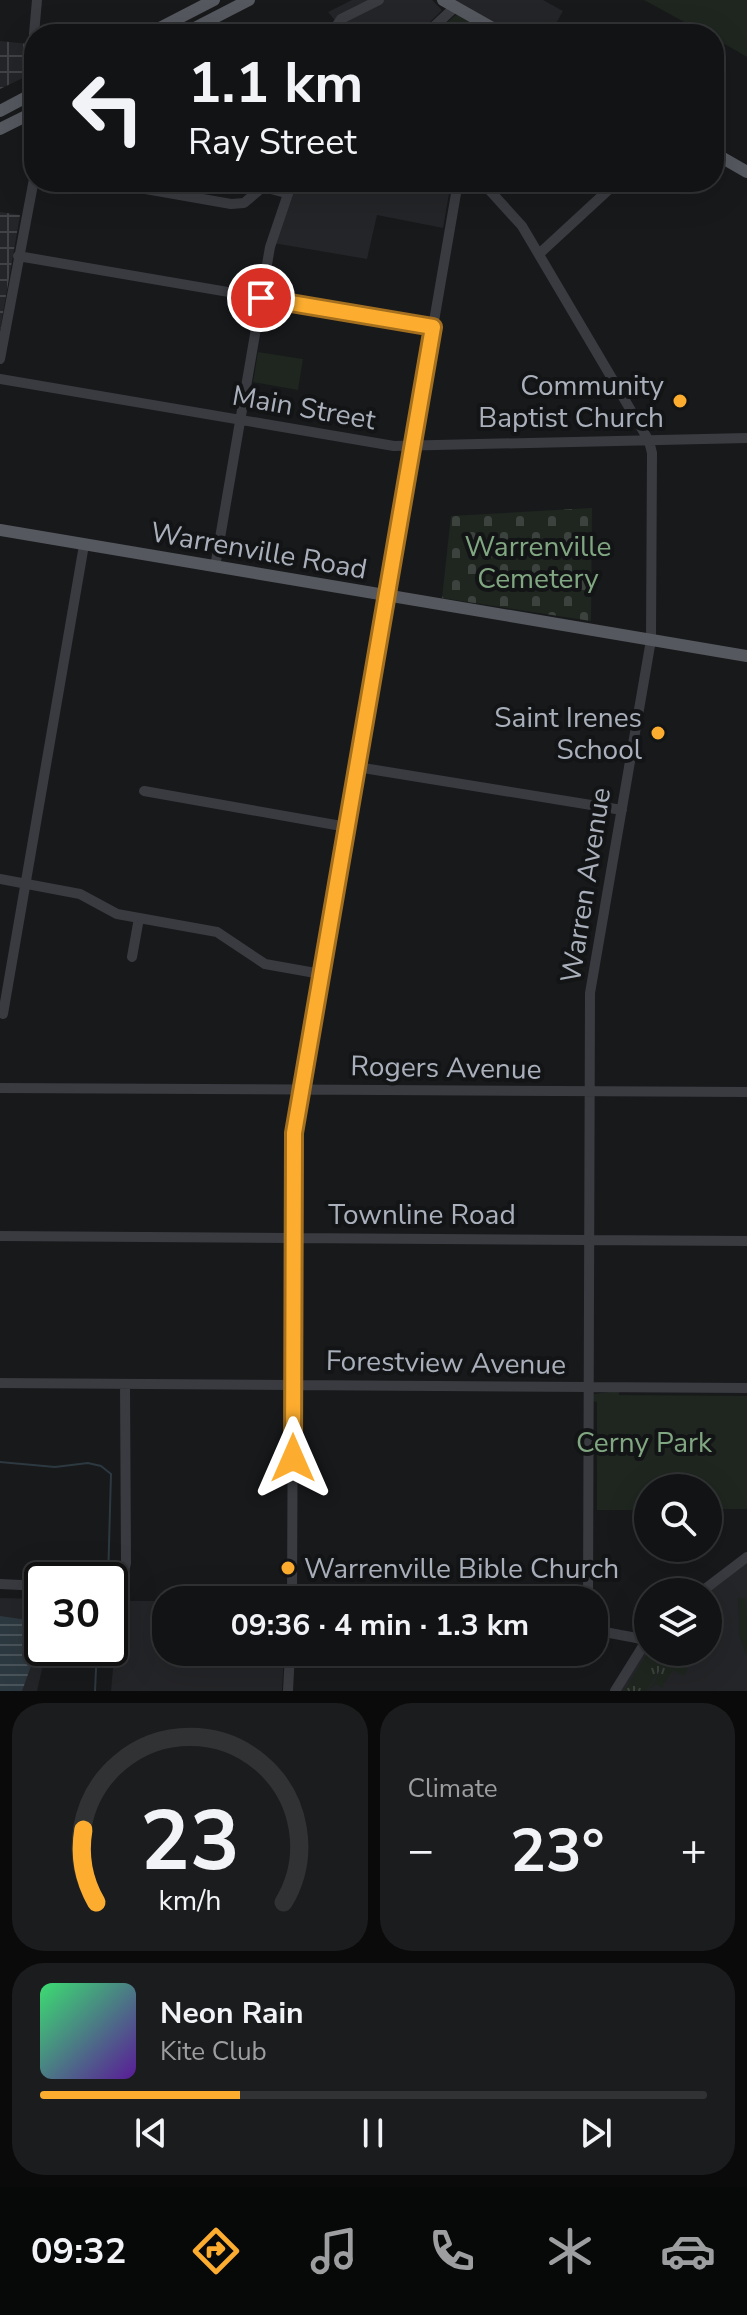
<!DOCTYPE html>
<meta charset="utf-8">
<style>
body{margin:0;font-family:"Nunito Sans",sans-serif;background:#1b1c1d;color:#f1f3f6;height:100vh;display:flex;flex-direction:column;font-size:30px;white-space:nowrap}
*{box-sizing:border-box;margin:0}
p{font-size:26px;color:#9c9ea0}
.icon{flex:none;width:44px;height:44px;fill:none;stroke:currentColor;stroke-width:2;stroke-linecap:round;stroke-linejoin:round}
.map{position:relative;height:1691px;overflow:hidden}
.side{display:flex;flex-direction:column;gap:12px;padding:12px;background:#0a0a0b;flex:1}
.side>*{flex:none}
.banner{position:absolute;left:24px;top:24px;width:700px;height:168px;border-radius:32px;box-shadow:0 8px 32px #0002,0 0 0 2px #313234;background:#121314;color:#f1f3f6;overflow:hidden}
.fabs{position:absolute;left:634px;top:1474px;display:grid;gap:16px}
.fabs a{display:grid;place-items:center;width:88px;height:88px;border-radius:50%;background:#121314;box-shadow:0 8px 32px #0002,0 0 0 2px #313234;font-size:40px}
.speed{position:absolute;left:24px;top:1562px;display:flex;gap:16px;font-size:40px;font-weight:700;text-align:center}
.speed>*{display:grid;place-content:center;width:104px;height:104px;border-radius:50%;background:#121314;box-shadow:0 8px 32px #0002,0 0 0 2px #313234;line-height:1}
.speed .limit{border:4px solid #111;border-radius:12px;background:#fff;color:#111}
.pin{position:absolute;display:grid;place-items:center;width:68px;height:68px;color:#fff;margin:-34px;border:4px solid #fff;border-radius:50%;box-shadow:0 2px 8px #0007}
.me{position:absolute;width:88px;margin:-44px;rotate:0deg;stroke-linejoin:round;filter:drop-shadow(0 0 6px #0008)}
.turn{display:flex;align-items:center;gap:28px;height:168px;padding:0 32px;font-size:36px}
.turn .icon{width:104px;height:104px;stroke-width:2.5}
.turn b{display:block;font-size:56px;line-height:68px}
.big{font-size:60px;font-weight:700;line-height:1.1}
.side .tile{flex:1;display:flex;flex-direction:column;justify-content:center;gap:12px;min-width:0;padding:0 28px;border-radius:32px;background:#1b1c1d}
.side .dial{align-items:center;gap:0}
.dial svg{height:208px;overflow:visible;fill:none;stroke:#313234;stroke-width:7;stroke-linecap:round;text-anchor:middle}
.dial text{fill:#f1f3f6;stroke:none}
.song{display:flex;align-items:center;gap:24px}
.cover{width:96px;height:96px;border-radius:12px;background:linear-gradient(135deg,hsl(140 70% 55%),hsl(270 70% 35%))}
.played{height:8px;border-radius:4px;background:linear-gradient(90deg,#fcad2f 30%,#313234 30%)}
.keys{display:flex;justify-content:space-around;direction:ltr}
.heat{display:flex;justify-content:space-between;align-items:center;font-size:44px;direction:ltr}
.side .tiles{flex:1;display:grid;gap:12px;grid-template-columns:1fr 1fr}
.tile:last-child{grid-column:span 2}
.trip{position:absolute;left:152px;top:1586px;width:456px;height:80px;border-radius:32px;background:#121314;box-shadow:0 8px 32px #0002,0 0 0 2px #313234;font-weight:700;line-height:80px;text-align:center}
.dock{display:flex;height:128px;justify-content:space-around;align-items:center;background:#070808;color:#9c9ea0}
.dock .icon{width:56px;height:56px}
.dock .current{color:#fcad2f}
.dock b{font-size:36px;color:#f1f3f6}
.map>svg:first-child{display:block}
.built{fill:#242528}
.industrial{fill:url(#industrial-grid)}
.grass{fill:url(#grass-tufts)}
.cemetery{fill:url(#cemetery-stones)}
.park{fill:#1e261f}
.water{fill:url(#water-rules)}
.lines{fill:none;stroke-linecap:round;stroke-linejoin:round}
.stream{stroke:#2d3940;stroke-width:2}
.minor{stroke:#393b40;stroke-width:10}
.major{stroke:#55585f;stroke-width:12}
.route-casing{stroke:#a4701f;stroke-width:20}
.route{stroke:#fcad2f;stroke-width:14}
.poi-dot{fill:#fcad2f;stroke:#131416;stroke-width:3}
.labels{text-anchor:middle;stroke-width:8;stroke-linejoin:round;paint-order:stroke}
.poi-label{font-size:28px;fill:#aab0bb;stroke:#131416;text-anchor:end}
.street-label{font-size:28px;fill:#aab0bb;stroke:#131416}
.park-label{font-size:28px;fill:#80a781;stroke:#131416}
</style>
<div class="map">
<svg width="747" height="1691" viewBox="0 0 747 1691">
<defs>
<pattern id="industrial-grid" width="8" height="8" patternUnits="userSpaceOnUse" patternTransform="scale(2)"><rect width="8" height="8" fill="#242528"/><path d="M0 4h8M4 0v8" fill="none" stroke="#414245"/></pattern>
<pattern id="grass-tufts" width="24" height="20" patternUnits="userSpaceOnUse" patternTransform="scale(2)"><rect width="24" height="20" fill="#1e261f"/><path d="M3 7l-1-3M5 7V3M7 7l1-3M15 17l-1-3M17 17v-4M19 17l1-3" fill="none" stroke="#3c433e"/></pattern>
<pattern id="cemetery-stones" width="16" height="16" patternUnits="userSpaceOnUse" patternTransform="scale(2)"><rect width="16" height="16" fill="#1e261f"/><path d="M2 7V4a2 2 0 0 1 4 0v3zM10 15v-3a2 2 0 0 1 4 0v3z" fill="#3c433e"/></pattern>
<pattern id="water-rules" width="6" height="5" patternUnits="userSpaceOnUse" patternTransform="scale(2)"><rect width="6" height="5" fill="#2d3940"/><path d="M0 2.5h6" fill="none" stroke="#49535a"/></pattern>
</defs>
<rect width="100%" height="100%" fill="#18191b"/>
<path class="built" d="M352,0H432L442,10L418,34H346L328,12Z
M453,0H543L563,11L550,34H513Z
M295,182H451L443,228L377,215L367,259L273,243Z
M747,1563V1691H620L648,1647V1652H708V1592Z
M0,1598L42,1599V1648H47L37,1691H0Z
M119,1601H166V1652H284L282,1691H111Z"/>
<path class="industrial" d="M0,41L28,44L31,74L0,89Z
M0,212L20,215L0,330Z"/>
<path class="grass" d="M456,15L462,16L494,34H433Z
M648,1652H664L659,1662L663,1665L646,1691H624Z
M669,1657L688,1669L684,1676L673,1670L662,1688L656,1684L648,1691Z"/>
<path class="cemetery" d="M592,508L591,621L442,598L451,516Z"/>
<path class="park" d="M644,0H747V57L714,38V34H706Z
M258,352L303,359L298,390L253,382Z
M619,1391V1395L747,1396V1509H708V1488H648V1510H597V1402L592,1401L593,1394Z
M738,1598L747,1599V1657L739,1634Z"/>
<path class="water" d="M0,1616L42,1622V1635L22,1691H0Z"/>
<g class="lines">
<path class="stream" d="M0,1462L55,1467L88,1463L101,1466L111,1474L108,1580
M95,1691L97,1648"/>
<path class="minor" d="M34,34L37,0
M331,34L341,19L379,0
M426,34L455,7
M34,38V51
M106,182L231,204L244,203L263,187L286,193
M482,182L522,226L649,441L652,453L651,640L590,993L588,1600
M539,254L617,182
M18,256L433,327
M0,359L34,179
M0,379L394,446L747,438
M215,567L270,247L292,182
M357,767L622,810
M144,791L347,827
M0,879L80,894L117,914L217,932L265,964L321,974
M132,957L139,918
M3,1014L84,545
M0,1088L747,1092
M0,1236L747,1241
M0,1383L747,1388
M0,1584L42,1586
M110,1584L123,1576L126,1563L125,1384
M701,1592L747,1557
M292,1600L294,1133L458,182
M594,1630L647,1640
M288,1691L290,1652
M615,1691L648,1638"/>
<path class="major" d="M443,0L503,34
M148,34L214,0
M183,34L249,0
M0,111L34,93
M0,129L34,112
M714,153L747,172
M0,530L747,656"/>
</g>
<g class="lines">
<defs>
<path id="route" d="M261,298L433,327L294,1133L293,1458"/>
</defs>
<use href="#route" class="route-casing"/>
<use href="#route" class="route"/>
</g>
<g class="poi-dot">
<circle cx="680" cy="401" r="8"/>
<circle cx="658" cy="733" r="8"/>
<circle cx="288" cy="1568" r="8"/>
</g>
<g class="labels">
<g class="poi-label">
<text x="664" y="395">Community<tspan x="664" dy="32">Baptist Church</tspan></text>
<text x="642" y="727">Saint Irenes<tspan x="642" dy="32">School</tspan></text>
<text x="304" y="1578" text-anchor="start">Warrenville Bible Church</text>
</g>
<g class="street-label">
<text transform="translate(304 407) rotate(10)" y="10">Main Street</text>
<text transform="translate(259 550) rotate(10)" y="10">Warrenville Road</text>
<text transform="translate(585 885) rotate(-81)" y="10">Warren Avenue</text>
<text transform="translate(446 1067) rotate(1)" y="10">Rogers Avenue</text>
<text x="422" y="1224">Townline Road</text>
<text transform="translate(446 1362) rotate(1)" y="10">Forestview Avenue</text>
</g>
<g class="park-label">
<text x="538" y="556">Warrenville<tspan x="538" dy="32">Cemetery</tspan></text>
<text x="644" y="1452">Cerny Park</text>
</g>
</g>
</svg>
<div class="fabs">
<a><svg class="icon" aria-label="search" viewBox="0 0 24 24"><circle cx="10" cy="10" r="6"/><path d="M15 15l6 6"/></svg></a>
<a><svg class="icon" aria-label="layers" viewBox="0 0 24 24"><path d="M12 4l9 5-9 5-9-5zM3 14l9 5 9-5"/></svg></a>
</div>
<div class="speed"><div class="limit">30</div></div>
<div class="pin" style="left:261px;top:298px;background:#d93025"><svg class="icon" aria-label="arrive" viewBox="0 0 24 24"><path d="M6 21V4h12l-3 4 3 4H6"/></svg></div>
<svg class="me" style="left:293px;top:1458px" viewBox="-20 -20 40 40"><path d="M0-17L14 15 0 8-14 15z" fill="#fcad2f" stroke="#fff" stroke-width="4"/></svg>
<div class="trip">09:36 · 4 min · 1.3 km</div>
<div class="banner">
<div class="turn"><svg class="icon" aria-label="left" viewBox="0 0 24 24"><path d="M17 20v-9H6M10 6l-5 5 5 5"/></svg><div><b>1.1 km</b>Ray Street</div></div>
</div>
</div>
<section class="side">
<div class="tiles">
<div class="tile dial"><svg viewBox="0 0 100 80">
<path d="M14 69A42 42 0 1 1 86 69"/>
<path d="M14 69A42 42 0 0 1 9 41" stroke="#fcad2f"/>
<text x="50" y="56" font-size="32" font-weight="700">23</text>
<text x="50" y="72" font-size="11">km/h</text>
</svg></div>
<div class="tile"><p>Climate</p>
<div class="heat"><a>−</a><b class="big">23°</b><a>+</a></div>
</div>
<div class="tile">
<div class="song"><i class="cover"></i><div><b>Neon Rain</b><p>Kite Club</p></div></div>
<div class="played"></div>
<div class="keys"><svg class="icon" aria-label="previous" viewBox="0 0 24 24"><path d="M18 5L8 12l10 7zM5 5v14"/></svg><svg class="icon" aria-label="pause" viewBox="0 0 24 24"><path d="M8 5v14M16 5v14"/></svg><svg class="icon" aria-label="next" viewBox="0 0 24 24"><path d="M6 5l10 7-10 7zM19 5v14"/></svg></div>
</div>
</div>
</section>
<nav class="dock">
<b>09:32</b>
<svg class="icon current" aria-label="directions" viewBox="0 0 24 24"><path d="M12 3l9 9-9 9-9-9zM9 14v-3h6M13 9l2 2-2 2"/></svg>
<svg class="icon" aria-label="music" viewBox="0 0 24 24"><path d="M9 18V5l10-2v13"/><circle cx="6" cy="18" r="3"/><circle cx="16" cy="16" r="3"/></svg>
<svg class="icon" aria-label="phone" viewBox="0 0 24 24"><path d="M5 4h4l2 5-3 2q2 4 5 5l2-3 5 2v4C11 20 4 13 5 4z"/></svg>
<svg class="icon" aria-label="climate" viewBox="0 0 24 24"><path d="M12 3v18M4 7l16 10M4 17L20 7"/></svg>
<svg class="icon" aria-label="car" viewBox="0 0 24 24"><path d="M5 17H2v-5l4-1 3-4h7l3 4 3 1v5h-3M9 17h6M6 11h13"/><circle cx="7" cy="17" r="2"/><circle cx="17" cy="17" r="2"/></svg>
</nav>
